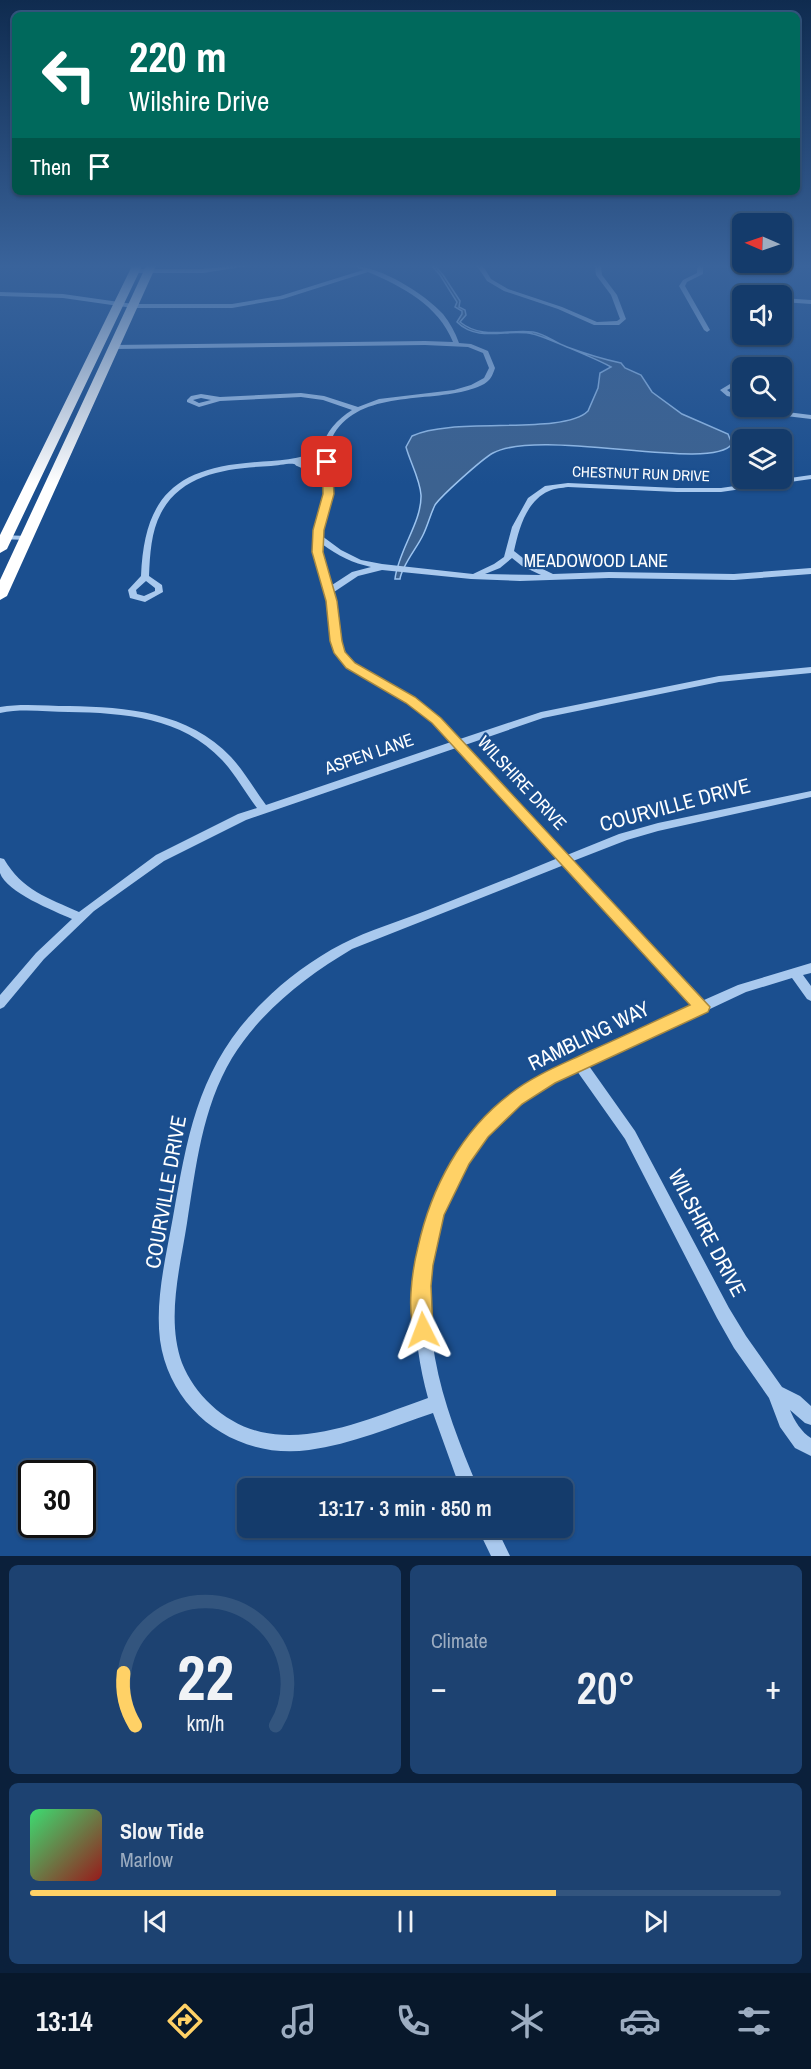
<!DOCTYPE html>
<meta charset="utf-8">
<style>
body{margin:0;font-family:"Archivo Narrow",sans-serif;background:#1d4271;color:#f1f3f6;height:100vh;display:flex;flex-direction:column;font-size:22px;white-space:nowrap}
*{box-sizing:border-box;margin:0}
p{font-size:20px;color:#9dadc1}
.icon{flex:none;width:33px;height:33px;fill:none;stroke:currentColor;stroke-width:2;stroke-linecap:round;stroke-linejoin:round}
.map{position:relative;height:1556px;overflow:hidden}
.panel{display:flex;flex-direction:column;gap:9px;padding:9px;background:#0b203b;flex:1}
.panel>*{flex:none}
.guide{position:absolute;left:12px;top:12px;width:788px;height:183px;border-radius:9px;box-shadow:0 2px 4px #0004,0 0 0 2px #33557e;background:#00695c;color:#fff;overflow:hidden}
.needle{width:39px;rotate:272deg}
.buttons{position:absolute;left:732px;top:213px;display:grid;gap:12px}
.buttons a{display:grid;place-items:center;width:60px;height:60px;border-radius:9px;background:#143b6b;box-shadow:0 2px 4px #0004,0 0 0 2px #33557e;font-size:30px}
.speed{position:absolute;left:18px;top:1460px;display:flex;gap:12px;font-size:30px;font-weight:700;text-align:center}
.speed>*{display:grid;place-content:center;width:78px;height:78px;border-radius:50%;background:#143b6b;box-shadow:0 2px 4px #0004,0 0 0 2px #33557e;line-height:1}
.speed .limit{border:3px solid #111;border-radius:9px;background:#fff;color:#111}
.pin{position:absolute;display:grid;place-items:center;width:51px;height:51px;color:#fff;margin:-26px;border-radius:12px;box-shadow:0 3px 9px #0006}
.me{position:absolute;width:66px;margin:-33px;rotate:357deg;stroke-linejoin:round;filter:drop-shadow(0 0 4px #0008)}
.turn{display:flex;align-items:center;gap:21px;height:126px;padding:0 18px;font-size:27px}
.turn .icon{width:78px;height:78px;stroke-width:2.5}
.turn b{display:block;font-size:42px;line-height:51px}
.then{display:flex;align-items:center;height:57px;padding:0 18px;background:#0003;gap:12px;font-size:22px}
.big{font-size:45px;font-weight:600;line-height:1.1}
.panel .card{flex:1;display:flex;flex-direction:column;justify-content:center;gap:9px;min-width:0;padding:0 21px;border-radius:9px;background:#1d4271}
.panel .dial{align-items:center;gap:0}
.dial svg{height:156px;overflow:visible;fill:none;stroke:#33557e;stroke-width:7;stroke-linecap:round;text-anchor:middle}
.dial text{fill:#f1f3f6;stroke:none}
.song{display:flex;align-items:center;gap:18px}
.cover{width:72px;height:72px;border-radius:9px;background:linear-gradient(135deg,hsl(140 70% 55%),hsl(0 70% 35%))}
.played{height:6px;border-radius:3px;background:linear-gradient(90deg,#ffd166 70%,#33557e 70%)}
.keys{display:flex;justify-content:space-around;direction:ltr}
.heat{display:flex;justify-content:space-between;align-items:center;font-size:33px;direction:ltr}
.panel .tiles{flex:1;display:grid;gap:9px;grid-template-columns:1fr 1fr}
.card:last-child{grid-column:span 2}
.trip{position:absolute;left:237px;top:1478px;width:336px;height:60px;border-radius:9px;background:#143b6b;box-shadow:0 2px 4px #0004,0 0 0 2px #33557e;font-weight:600;line-height:60px;text-align:center}
.dock{display:flex;height:96px;justify-content:space-around;align-items:center;background:#08182b;color:#9dadc1}
.dock .icon{width:42px;height:42px}
.dock .active{color:#ffd166}
.dock b{font-size:27px;color:#f1f3f6}
.map>svg:first-child{display:block}
.water{fill:#3c6290;stroke:#9cc4f0;stroke-width:1.5}
.lines{fill:none;stroke-linecap:round;stroke-linejoin:round}
.minor{fill:#a9c9ee;fill-rule:evenodd}
.highway{fill:#fff;fill-rule:evenodd}
.route{fill:#ffd166;stroke:#a68842;stroke-width:1.5}
.labels{text-anchor:middle;stroke-width:4.5;stroke-linejoin:round;paint-order:stroke}
.far-street-label{font-size:15px;fill:#fff;stroke:#1b4f8f}
.street-label{font-size:18px;fill:#fff;stroke:#1b4f8f}
.near-street-label{font-size:21px;fill:#fff;stroke:#1b4f8f}
</style>
<div class="map">
<svg width="811" height="1556" viewBox="0 0 811 1556">
<rect width="100%" height="100%" fill="#1b4f8f"/>
<path class="water" d="M432,266H435L443,275L460,301L459,307L465,310L466,315L460,322C482,340 508,329 533,332C546,334 555,343 567,347C586,354 602,359 621,363L625,368L641,375L652,392L682,414L728,434L732,444C711,473 542,427 493,453C482,459 441,496 435,505C430,515 428,525 423,535C417,548 402,565 400,579H395C398,551 422,522 421,495C420,479 410,462 406,447L412,436C453,416 563,436 588,411L598,388L600,373L611,367C603,362 543,336 533,334C509,328 478,343 457,322L462,314V311L455,307L457,302L440,275Z"/>
<g class="lines">
<path class="minor" d="M230,266H248L203,273H134L131,271L134,269H203Z
M353,266C380,266 425,294 443,314C450,323 455,332 459,343L471,344L488,351L495,368C494,371 492,377 489,380C484,386 472,389 465,391C423,402 355,391 332,438C324,455 334,474 333,492C332,507 324,521 322,536L341,550L361,560L382,564L473,574L494,564L504,557L512,527L528,498L545,486L568,483L677,488H721L811,475V479L721,492H677L568,487C562,488 555,488 549,491C526,501 519,529 514,551L528,562L553,574L609,572L734,574L811,568V574L734,580L609,578L520,581L471,579L382,570L358,576L334,592C338,617 336,643 353,663L413,698L441,719L460,739L541,712L719,676L811,667V673L719,682L543,718L465,745L567,855L619,834L658,823L811,791V797L658,831L627,840L573,861L704,1000L738,985L811,963V973L803,975L811,986V1001L807,999L792,978L746,992L589,1066L635,1131L729,1308L746,1336L782,1387L800,1396L811,1406V1425L805,1423L790,1410C794,1420 802,1433 811,1438V1456L795,1448L780,1427L769,1398L734,1348L717,1318L625,1139L577,1071C462,1125 412,1234 435,1358C443,1403 460,1445 478,1488H460L433,1413C392,1427 352,1444 309,1450C237,1460 170,1412 160,1340C155,1299 166,1257 173,1217C188,1132 199,1065 263,1002C286,979 313,959 342,944C369,930 400,921 428,910C471,893 515,876 558,858L456,748L246,820L164,861L94,911L44,959L4,1007L0,1009V995L36,953L72,919C54,911 6,892 0,873C0,869 0,862 0,858L4,859C22,890 48,898 79,912L156,855L238,814L257,808C245,792 235,774 222,760C182,717 124,713 69,712C46,712 23,708 0,713V707C23,703 46,706 69,706C126,707 189,712 231,757C244,771 254,789 266,805L451,742C437,727 424,714 407,702C388,690 366,681 348,668C325,650 331,616 325,591C320,573 313,557 314,538C315,515 327,501 324,475C315,472 305,470 297,466C296,466 295,464 294,464C288,463 277,466 271,466C231,468 182,472 161,513C151,532 150,554 149,576L162,585L163,592L145,602L130,598L128,590L141,576C144,503 170,470 246,463C273,460 297,462 322,449C325,432 338,419 352,410L323,400L301,397L220,401L199,407L187,402V400L191,396L201,394L220,397L301,393L324,396L358,407L379,399L454,390L471,385L484,378L489,368L483,353L468,347L425,345L113,349L110,347L113,345L425,341L453,342C438,305 403,287 368,272L283,299L232,308H133L63,298L0,296V292L63,294L133,304H232L280,296L363,270ZM201,398L211,400L199,403L193,400ZM322,455L323,470L301,462ZM322,544C338,556 353,563 371,567L352,572L332,585L323,558ZM512,558L522,566L541,575L485,574L500,568ZM146,581L155,588V591L144,596L137,594L136,590ZM564,865L693,1005C660,1021 627,1036 594,1051C565,1065 535,1077 510,1097C417,1171 398,1289 428,1398C376,1416 317,1444 261,1432C226,1424 195,1396 182,1363C166,1319 180,1268 187,1223C196,1167 202,1108 232,1058C261,1011 305,977 352,949Z
M477,266H483L491,279L508,289L562,307L597,322L617,321L620,319L611,295L596,275L595,266H601L602,275L617,295L626,319L619,325H594L558,309L504,291L487,281Z
M697,266H703V274L687,282L685,286L710,330L707,332L704,330L679,286L683,280L697,273Z
M782,298L811,300V304L782,302Z
M730,384L742,386V390L731,388L727,390L731,393L742,395V399L727,396L720,390Z
M760,406H771L787,412L811,415V419L786,416Z
M0,535L27,536L31,538L27,540L0,539Z
M477,1527H496L510,1556H491Z"/>
<path class="highway" d="M132,266H142L7,549L0,553V535Z
M146,266H156L7,596L0,600V580Z"/>
</g>
<linearGradient id="sky" x2="0" y2="1"><stop stop-color="#0f2b4f"/><stop offset="0.55" stop-color="#39639b"/><stop offset="1" stop-color="#39639b" stop-opacity="0"/></linearGradient>
<rect width="811" height="484" fill="url(#sky)"/>
<path class="route" d="M327,459L332,462L334,494L324,530L323,552L337,601L342,641L345,652L355,663L415,697L441,718L710,1007L708,1012L555,1083L522,1104L488,1137L469,1164L444,1215L433,1265L431,1286L433,1330L430,1337L423,1340L416,1337C406,1313 412,1271 418,1247C431,1188 461,1131 510,1094C534,1075 563,1064 590,1051C624,1036 657,1020 690,1005L432,723L406,703L346,668L334,653L330,641L326,601L312,552L313,530L323,494L322,462Z"/>
<g class="labels">
<g class="far-street-label">
<text transform="translate(641 474) rotate(2)" y="5">CHESTNUT RUN DRIVE</text>
</g>
<g class="street-label">
<text x="596" y="567">MEADOWOOD LANE</text>
<text transform="translate(369 754) rotate(-19)" y="6">ASPEN LANE</text>
<text transform="translate(522 783) rotate(47)" y="6">WILSHIRE DRIVE</text>
</g>
<g class="near-street-label">
<text transform="translate(675 805) rotate(-15)" y="7">COURVILLE DRIVE</text>
<text transform="translate(589 1036) rotate(-26)" y="7">RAMBLING WAY</text>
<text transform="translate(166 1192) rotate(-80)" y="7">COURVILLE DRIVE</text>
<text transform="translate(707 1233) rotate(62)" y="7">WILSHIRE DRIVE</text>
</g>
</g>
</svg>
<div class="buttons">
<a><svg class="needle" viewBox="-14 -14 28 28"><path d="M0-13l5 13h-10z" fill="#e53935"/><path d="M0 13l5-13h-10z" fill="#9dadc1"/></svg></a>
<a><svg class="icon" aria-label="sound" viewBox="0 0 24 24"><path d="M4 9h4l5-4v14l-5-4H4zM17 9q2 3 0 6"/></svg></a>
<a><svg class="icon" aria-label="search" viewBox="0 0 24 24"><circle cx="10" cy="10" r="6"/><path d="M15 15l6 6"/></svg></a>
<a><svg class="icon" aria-label="layers" viewBox="0 0 24 24"><path d="M12 4l9 5-9 5-9-5zM3 14l9 5 9-5"/></svg></a>
</div>
<div class="speed"><div class="limit">30</div></div>
<div class="pin" style="left:327px;top:462px;background:#d93025"><svg class="icon" aria-label="arrive" viewBox="0 0 24 24"><path d="M6 21V4h12l-3 4 3 4H6"/></svg></div>
<svg class="me" style="left:423px;top:1330px" viewBox="-20 -20 40 40"><path d="M0-17L14 15 0 8-14 15z" fill="#ffd166" stroke="#fff" stroke-width="4"/></svg>
<div class="trip">13:17 · 3 min · 850 m</div>
<div class="guide">
<div class="turn"><svg class="icon" aria-label="left" viewBox="0 0 24 24"><path d="M17 20v-9H6M10 6l-5 5 5 5"/></svg><div><b>220 m</b>Wilshire Drive</div></div>
<div class="then">Then<svg class="icon" aria-label="arrive" viewBox="0 0 24 24"><path d="M6 21V4h12l-3 4 3 4H6"/></svg></div>
</div>
</div>
<section class="panel">
<div class="tiles">
<div class="card dial"><svg viewBox="0 0 100 80">
<path d="M14 69A42 42 0 1 1 86 69"/>
<path d="M14 69A42 42 0 0 1 8 42" stroke="#ffd166"/>
<text x="50" y="56" font-size="32" font-weight="700">22</text>
<text x="50" y="72" font-size="11">km/h</text>
</svg></div>
<div class="card"><p>Climate</p>
<div class="heat"><a>−</a><b class="big">20°</b><a>+</a></div>
</div>
<div class="card">
<div class="song"><i class="cover"></i><div><b>Slow Tide</b><p>Marlow</p></div></div>
<div class="played"></div>
<div class="keys"><svg class="icon" aria-label="previous" viewBox="0 0 24 24"><path d="M18 5L8 12l10 7zM5 5v14"/></svg><svg class="icon" aria-label="pause" viewBox="0 0 24 24"><path d="M8 5v14M16 5v14"/></svg><svg class="icon" aria-label="next" viewBox="0 0 24 24"><path d="M6 5l10 7-10 7zM19 5v14"/></svg></div>
</div>
</div>
</section>
<nav class="dock">
<b>13:14</b>
<svg class="icon active" aria-label="directions" viewBox="0 0 24 24"><path d="M12 3l9 9-9 9-9-9zM9 14v-3h6M13 9l2 2-2 2"/></svg>
<svg class="icon" aria-label="music" viewBox="0 0 24 24"><path d="M9 18V5l10-2v13"/><circle cx="6" cy="18" r="3"/><circle cx="16" cy="16" r="3"/></svg>
<svg class="icon" aria-label="phone" viewBox="0 0 24 24"><path d="M5 4h4l2 5-3 2q2 4 5 5l2-3 5 2v4C11 20 4 13 5 4z"/></svg>
<svg class="icon" aria-label="climate" viewBox="0 0 24 24"><path d="M12 3v18M4 7l16 10M4 17L20 7"/></svg>
<svg class="icon" aria-label="car" viewBox="0 0 24 24"><path d="M5 17H2v-5l4-1 3-4h7l3 4 3 1v5h-3M9 17h6M6 11h13"/><circle cx="7" cy="17" r="2"/><circle cx="17" cy="17" r="2"/></svg>
<svg class="icon" aria-label="filters" viewBox="0 0 24 24"><path d="M4 7h16M4 17h16"/><circle cx="9" cy="7" r="2"/><circle cx="15" cy="17" r="2"/></svg>
</nav>
